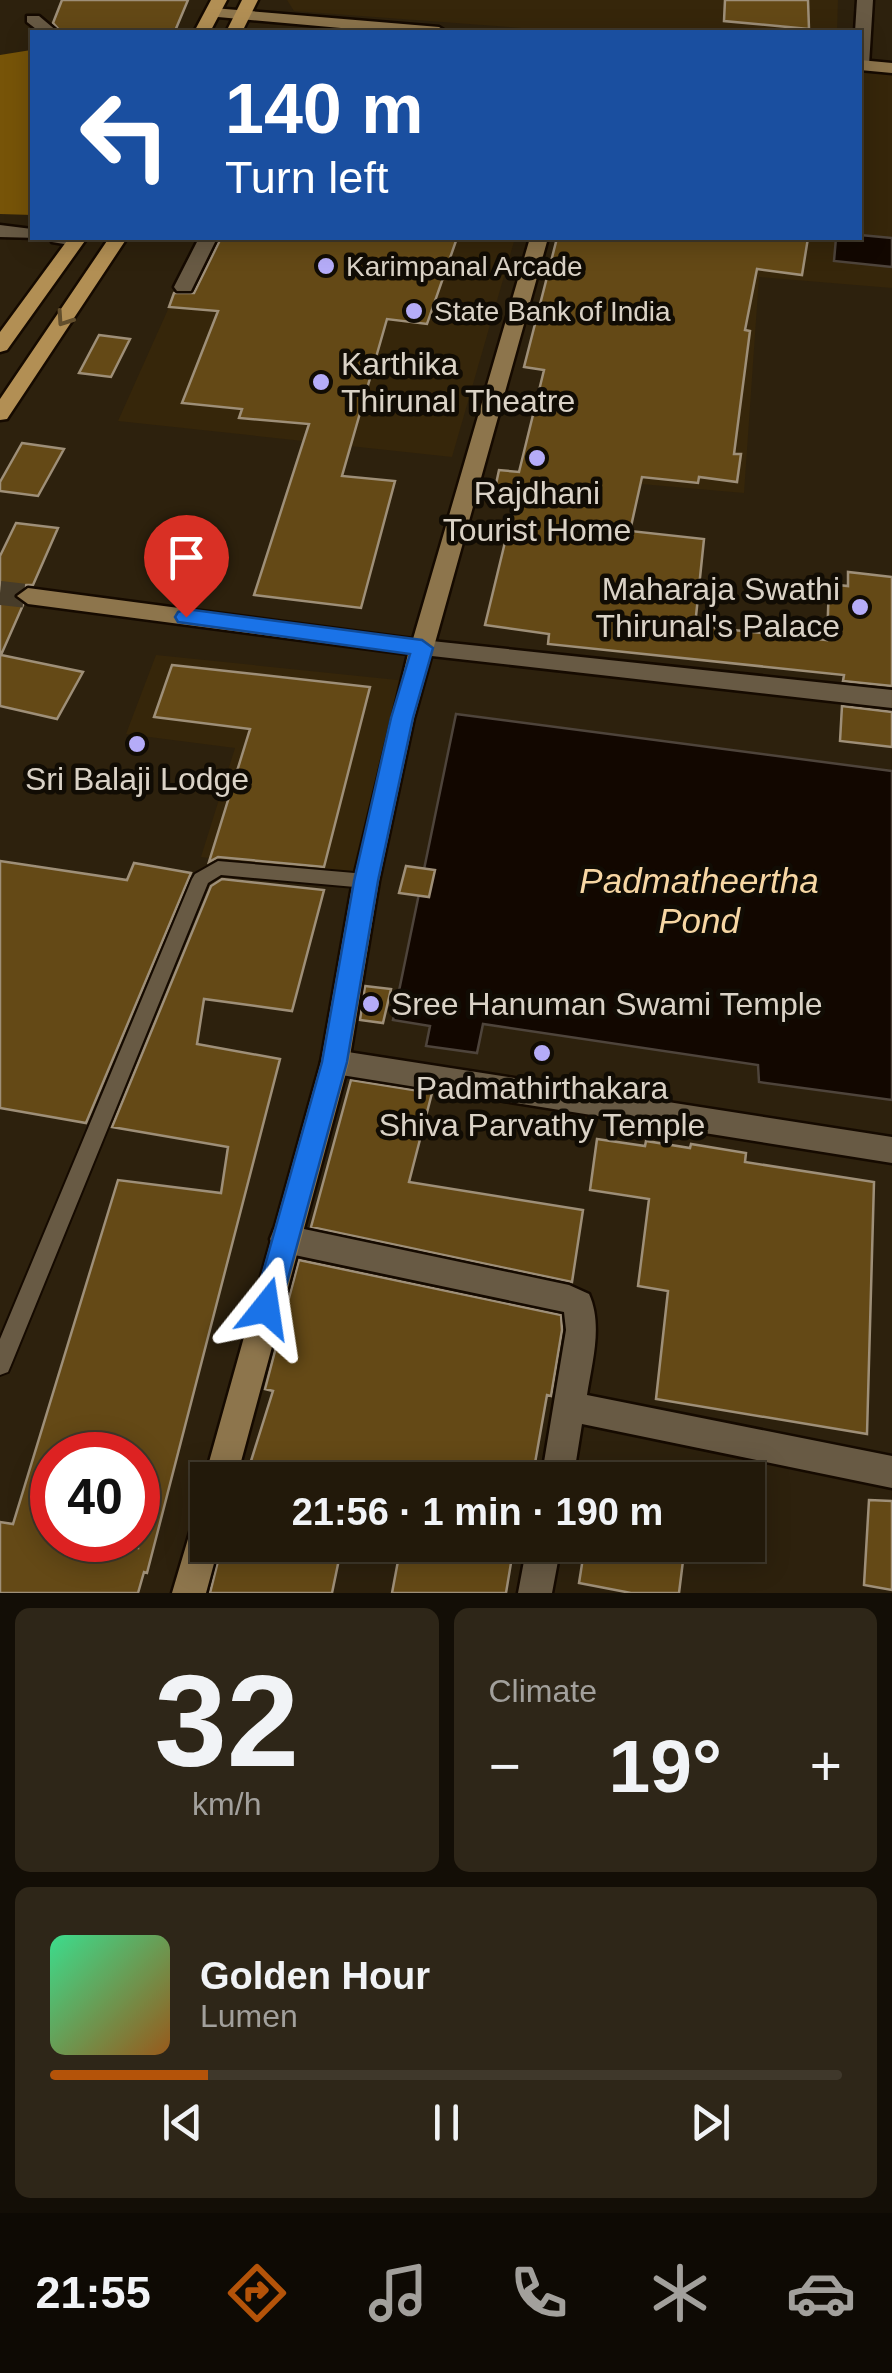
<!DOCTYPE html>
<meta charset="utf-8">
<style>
body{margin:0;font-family:Arial,sans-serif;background:#2e2618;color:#f1f3f6;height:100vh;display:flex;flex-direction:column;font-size:38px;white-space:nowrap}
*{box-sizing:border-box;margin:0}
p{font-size:32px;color:#a2a09c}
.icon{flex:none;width:55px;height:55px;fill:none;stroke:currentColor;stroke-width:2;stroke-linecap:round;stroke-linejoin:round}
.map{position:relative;height:1593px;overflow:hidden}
.side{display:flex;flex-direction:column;gap:15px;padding:15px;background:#130e06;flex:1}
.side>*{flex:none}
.top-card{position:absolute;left:30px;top:30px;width:832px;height:210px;border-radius:0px;box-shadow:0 5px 25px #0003,0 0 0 2px #3f382b;background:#1a4fa0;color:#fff;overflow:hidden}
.speed{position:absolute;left:30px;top:1432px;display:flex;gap:20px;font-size:50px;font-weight:700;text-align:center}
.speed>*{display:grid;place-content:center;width:130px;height:130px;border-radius:50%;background:#22190a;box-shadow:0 5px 25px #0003,0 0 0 2px #3f382b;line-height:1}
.speed .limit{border:15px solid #d22;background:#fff;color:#111}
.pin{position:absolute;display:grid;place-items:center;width:85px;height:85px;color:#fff;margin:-102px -42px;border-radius:50% 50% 50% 0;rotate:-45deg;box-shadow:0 0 10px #0007}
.pin .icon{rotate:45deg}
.me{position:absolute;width:110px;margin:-55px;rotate:15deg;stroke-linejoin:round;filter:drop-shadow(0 0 8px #0008)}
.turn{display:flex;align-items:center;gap:35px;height:210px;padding:0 30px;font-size:45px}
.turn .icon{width:130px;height:130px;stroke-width:2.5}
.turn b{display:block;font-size:70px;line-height:85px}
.big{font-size:75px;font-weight:700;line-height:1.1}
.side .widget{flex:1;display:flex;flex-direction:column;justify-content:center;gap:15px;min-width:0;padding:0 35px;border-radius:15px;background:#2e2618}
.side .dial{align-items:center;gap:0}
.dial b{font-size:130px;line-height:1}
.song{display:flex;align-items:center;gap:30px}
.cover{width:120px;height:120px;border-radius:15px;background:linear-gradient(135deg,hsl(150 70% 55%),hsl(30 70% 35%))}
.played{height:10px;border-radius:5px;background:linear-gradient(90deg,#b45309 20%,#3f382b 20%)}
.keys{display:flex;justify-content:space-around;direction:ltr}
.heat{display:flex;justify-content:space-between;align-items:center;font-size:55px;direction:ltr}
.side .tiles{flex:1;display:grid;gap:15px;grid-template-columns:1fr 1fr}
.widget:last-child{grid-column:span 2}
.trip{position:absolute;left:190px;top:1462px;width:575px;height:100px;border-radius:0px;background:#22190a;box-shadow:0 5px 25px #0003,0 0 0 2px #3f382b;font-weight:700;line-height:100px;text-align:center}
.menu{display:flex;height:160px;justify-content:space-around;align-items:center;background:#0e0a04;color:#a2a09c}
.menu .icon{width:70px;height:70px}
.menu .current{color:#b45309}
.menu b{font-size:45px;color:#f1f3f6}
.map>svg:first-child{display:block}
.built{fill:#36260a}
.forest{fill:#775408}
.water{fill:#120700;stroke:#4e443b;stroke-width:2.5}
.building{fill:#644916;stroke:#9e8f78;stroke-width:2.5;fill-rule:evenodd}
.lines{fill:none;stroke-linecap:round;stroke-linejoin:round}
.secondary-tunnel{stroke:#473c29;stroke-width:24;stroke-dasharray:24 11;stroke-linecap:butt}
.lane-casing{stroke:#150a00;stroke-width:4}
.street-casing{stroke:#150a00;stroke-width:5}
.secondary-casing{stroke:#150a00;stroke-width:5}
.primary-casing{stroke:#150a00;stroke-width:5}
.lane{fill:#685a44;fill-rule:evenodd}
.street{fill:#685a44;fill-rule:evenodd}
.secondary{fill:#8d754c;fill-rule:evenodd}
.primary{fill:#b28f54;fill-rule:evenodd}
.oneway{stroke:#624e2c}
.route{fill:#1a73e8;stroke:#114b97;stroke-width:2.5}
.poi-dot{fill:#b5acf8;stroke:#110c04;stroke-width:4}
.labels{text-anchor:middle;stroke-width:9;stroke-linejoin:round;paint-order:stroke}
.far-poi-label{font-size:28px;fill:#dad2c6;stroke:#110c04;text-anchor:start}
.poi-label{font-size:32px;fill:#dad2c6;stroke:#110c04}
.water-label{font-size:35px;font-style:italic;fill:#f7d7a4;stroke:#110c04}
</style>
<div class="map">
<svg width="892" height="1593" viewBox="0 0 892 1593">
<rect width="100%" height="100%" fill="#2d210d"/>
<path class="built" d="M287,0H838L837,32H576L294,11Z
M860,72L892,75V288L759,277L744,493L526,474L581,238H860Z
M200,238H515L452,457L118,421Z
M156,655L407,681L355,877L201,857L235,748L126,734Z"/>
<path class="forest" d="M31,50L32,215L0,214V55Z"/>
<path class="water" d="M860,235L892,238V267L834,261L836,238Z
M456,714L892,771V1100L759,1082L758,1065L483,1024L477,1053L426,1046L430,1026L393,1020Z"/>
<path class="building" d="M62,0H188L175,31L61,32L53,23Z
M725,0H808L809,29L724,21Z
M221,238H457L427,324L387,319L342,476L395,481L361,608L254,595L309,424L239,418L242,409L182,403L218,311L169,307L174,293H194Z
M557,238H808L802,275L757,269L745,330L750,331L734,454H741L737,482L699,477L698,483L642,477L630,531L704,539L695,626L827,640L829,584L848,586V572L892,577V686L843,681L844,675L548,644L549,634L485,625L514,505L492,503L499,470L519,472L544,370L524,367Z
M99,335L130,339L111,377L79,373Z
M22,443L64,449L38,496L0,491V482Z
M16,523L58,528L33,585H26L13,596L23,605L1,655L83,672L57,719L0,706V556Z
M172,665L370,687L324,867L218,857L209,862L250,729L154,717Z
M842,706L892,712V747L840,741Z
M0,861L127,880L134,863L191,873L86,1123L0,1108Z
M406,866L435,870L429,897L399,893Z
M222,879L324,890L292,1011L204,999L197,1044L280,1059L147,1573L144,1572L138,1593H0V1522L13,1524L118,1180L221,1193L228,1147L112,1127L211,886ZM52,1455H138V1548L94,1540H52Z
M365,986L391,989L383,1023L360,1020Z
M351,1080L432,1093L409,1182L583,1210L572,1282L311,1227Z
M597,1139L645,1146L646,1141L690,1148L691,1144L746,1153L745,1162L874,1182L867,1434L656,1399L668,1291L638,1286L649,1199L590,1190Z
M299,1260L561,1315L562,1330L551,1396L547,1395L532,1480H245L273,1391L265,1389Z
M869,1500L892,1501V1590L864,1585Z
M222,1545H342L332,1593H210Z
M401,1545H514L506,1593H392Z
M585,1545H685L679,1593H631L579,1583Z"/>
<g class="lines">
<path class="secondary-tunnel" d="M0,593L28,596"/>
<defs>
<path id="lane" d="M218,861L366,874L372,876L375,881L372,886L366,888L221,875L208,883L11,1365L8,1372L0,1375V1339L192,879L195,874Z"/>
<path id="street" d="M857,0H873L869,65L861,70L860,32H855Z
M27,16H39L58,32H40L27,22Z
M0,225L32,229V238H39L0,237Z
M50,238H84L85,240L76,246L52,242Z
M199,238H217L191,291H177L174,287Z
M422,640L892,690V708L414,654L410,648Z
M335,1050L892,1137V1163L335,1074L325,1070L321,1062L325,1054Z
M285,1225L569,1285L589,1294C603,1325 592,1362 587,1395L892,1456V1488L582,1424L573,1480H541L566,1330L564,1312L285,1253L274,1249L270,1239L274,1229Z
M527,1545H561L552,1593H518Z"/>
<path id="secondary" d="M213,8L439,27L447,32H386L207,16L205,13Z
M860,60L892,63V73L860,70Z
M530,238H548L414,718L379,881L349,1062L236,1480H208V1489L204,1480L321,1062L353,881L408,654L28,604L17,596L28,588L413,639Z
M208,1508V1545H219L206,1593H172L196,1512Z"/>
<path id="primary" d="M211,0H227L210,32H194Z
M242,0H258L242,32H226Z
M69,238H87L7,350L0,352V332Z
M109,238H127L7,419L0,420V399Z"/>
</defs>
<use href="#lane" class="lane-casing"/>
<use href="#street" class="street-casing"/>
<use href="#secondary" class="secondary-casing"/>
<use href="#primary" class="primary-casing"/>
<use href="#lane" class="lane"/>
<use href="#street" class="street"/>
<use href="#secondary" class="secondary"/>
<use href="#primary" class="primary"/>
</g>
<defs><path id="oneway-chevron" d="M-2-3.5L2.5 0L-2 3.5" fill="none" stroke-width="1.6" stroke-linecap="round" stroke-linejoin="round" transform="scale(2.5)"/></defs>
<use class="oneway" href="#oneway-chevron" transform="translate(64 319) rotate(124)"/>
<path class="route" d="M186,609L422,640L433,648L413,718L378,881L347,1062L280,1308L276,1317L266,1321L257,1317L253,1308L322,1062L354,881L391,718L410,654L178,622L175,617L178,612Z"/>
<g class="poi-dot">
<circle cx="326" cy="266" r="10"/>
<circle cx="414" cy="311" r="10"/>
<circle cx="321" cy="382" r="10"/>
<circle cx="537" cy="458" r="10"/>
<circle cx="860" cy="607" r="10"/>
<circle cx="137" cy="744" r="10"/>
<circle cx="371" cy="1004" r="10"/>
<circle cx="542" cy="1053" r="10"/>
</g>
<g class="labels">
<g class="far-poi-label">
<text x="346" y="276">Karimpanal Arcade</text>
<text x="434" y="321">State Bank of India</text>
</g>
<g class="poi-label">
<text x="341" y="375" text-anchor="start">Karthika<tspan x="341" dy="37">Thirunal Theatre</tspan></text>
<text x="537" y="504">Rajdhani<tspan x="537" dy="37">Tourist Home</tspan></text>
<text x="840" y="600" text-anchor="end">Maharaja Swathi<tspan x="840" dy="37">Thirunal's Palace</tspan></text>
<text x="137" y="790">Sri Balaji Lodge</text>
<text x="391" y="1015" text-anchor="start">Sree Hanuman Swami Temple</text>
<text x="542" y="1099">Padmathirthakara<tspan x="542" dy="37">Shiva Parvathy Temple</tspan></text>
</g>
<g class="water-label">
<text x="699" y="893">Padmatheertha<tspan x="699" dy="40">Pond</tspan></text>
</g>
</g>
</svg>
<div class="speed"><div class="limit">40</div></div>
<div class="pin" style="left:186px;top:617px;background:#d93025"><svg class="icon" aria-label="arrive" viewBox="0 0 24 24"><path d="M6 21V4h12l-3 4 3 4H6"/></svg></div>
<svg class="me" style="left:266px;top:1308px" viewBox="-20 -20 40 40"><path d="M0-17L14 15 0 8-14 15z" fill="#1a73e8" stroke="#fff" stroke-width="4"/></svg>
<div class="trip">21:56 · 1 min · 190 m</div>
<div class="top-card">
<div class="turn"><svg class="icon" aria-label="left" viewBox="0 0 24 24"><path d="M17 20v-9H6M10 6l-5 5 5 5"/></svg><div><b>140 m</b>Turn left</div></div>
</div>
</div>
<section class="side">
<div class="tiles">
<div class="widget dial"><b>32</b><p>km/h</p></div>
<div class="widget"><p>Climate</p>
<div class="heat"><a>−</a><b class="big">19°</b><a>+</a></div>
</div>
<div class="widget">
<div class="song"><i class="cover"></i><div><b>Golden Hour</b><p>Lumen</p></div></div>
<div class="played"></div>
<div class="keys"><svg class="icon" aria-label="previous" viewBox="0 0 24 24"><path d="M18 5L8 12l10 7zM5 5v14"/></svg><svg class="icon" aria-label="pause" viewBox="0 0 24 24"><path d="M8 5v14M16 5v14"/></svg><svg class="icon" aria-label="next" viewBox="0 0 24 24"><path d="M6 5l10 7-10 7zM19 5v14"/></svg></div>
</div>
</div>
</section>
<nav class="menu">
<b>21:55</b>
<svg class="icon current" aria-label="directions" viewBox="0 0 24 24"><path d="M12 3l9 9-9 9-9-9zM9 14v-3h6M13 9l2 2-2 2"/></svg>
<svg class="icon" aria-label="music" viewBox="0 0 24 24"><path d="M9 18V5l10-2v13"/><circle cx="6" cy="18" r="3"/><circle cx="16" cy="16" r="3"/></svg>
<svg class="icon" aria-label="phone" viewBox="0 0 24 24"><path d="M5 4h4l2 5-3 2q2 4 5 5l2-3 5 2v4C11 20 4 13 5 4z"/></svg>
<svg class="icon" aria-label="climate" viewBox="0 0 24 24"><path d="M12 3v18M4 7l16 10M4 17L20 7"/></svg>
<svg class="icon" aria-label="car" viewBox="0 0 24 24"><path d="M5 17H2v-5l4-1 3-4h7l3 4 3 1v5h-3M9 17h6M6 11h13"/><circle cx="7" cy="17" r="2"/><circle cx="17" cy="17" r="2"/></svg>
</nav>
